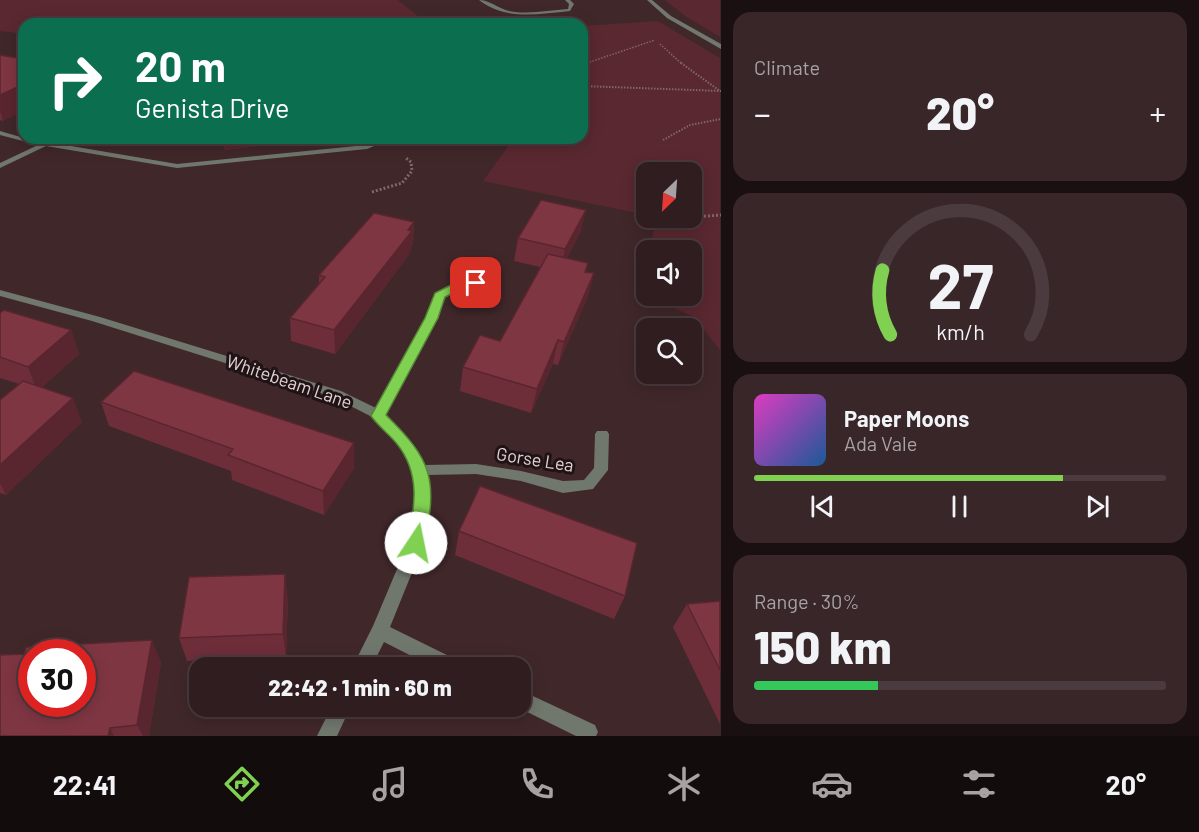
<!DOCTYPE html>
<meta charset="utf-8">
<style>
body{margin:0;font-family:Barlow,sans-serif;background:#382629;color:#f1f3f6;height:100vh;display:flex;flex-direction:column;font-size:22px;white-space:nowrap}
*{box-sizing:border-box;margin:0}
p{font-size:20px;color:#a8a2a5}
.icon{flex:none;width:33px;height:33px;fill:none;stroke:currentColor;stroke-width:2;stroke-linecap:round;stroke-linejoin:round}
.map{position:relative;flex:1;overflow:hidden}
.sheet{display:flex;flex-direction:column;gap:12px;padding:12px;background:#1a1012;width:478px}
.sheet>*{flex:none}
.hud{position:absolute;left:18px;top:18px;width:570px;height:126px;border-radius:18px;box-shadow:0 3px 15px #0003,0 0 0 2px #4b3b3e;background:#0b6e4f;color:#fff;overflow:hidden}
.needle{width:39px;rotate:205deg}
.controls{position:absolute;left:636px;top:162px;display:grid;gap:12px}
.controls a{display:grid;place-items:center;width:66px;height:66px;border-radius:12px;background:#301d20;box-shadow:0 3px 15px #0003,0 0 0 2px #4b3b3e;font-size:30px}
.speed{position:absolute;left:18px;top:639px;display:flex;gap:12px;font-size:30px;font-weight:700;text-align:center}
.speed>*{display:grid;place-content:center;width:78px;height:78px;border-radius:50%;background:#301d20;box-shadow:0 3px 15px #0003,0 0 0 2px #4b3b3e;line-height:1}
.speed .limit{border:9px solid #d22;background:#fff;color:#111}
.pin{position:absolute;display:grid;place-items:center;width:51px;height:51px;color:#fff;margin:-26px;border-radius:12px;box-shadow:0 3px 9px #0006}
.me{position:absolute;width:66px;margin:-33px;rotate:11deg;stroke-linejoin:round;filter:drop-shadow(0 0 4px #0008)}
.turn{display:flex;align-items:center;gap:21px;height:126px;padding:0 18px;font-size:27px}
.turn .icon{width:78px;height:78px;stroke-width:2.5}
.turn b{display:block;font-size:42px;line-height:51px}
.big{font-size:45px;font-weight:800;line-height:1.1}
.sheet .widget{flex:1;display:flex;flex-direction:column;justify-content:center;gap:9px;min-width:0;padding:0 21px;border-radius:18px;background:#382629}
.sheet .dial{align-items:center;gap:0}
.dial svg{height:156px;overflow:visible;fill:none;stroke:#4b3b3e;stroke-width:7;stroke-linecap:round;text-anchor:middle}
.dial text{fill:#f1f3f6;stroke:none}
.song{display:flex;align-items:center;gap:18px}
.cover{width:72px;height:72px;border-radius:9px;background:linear-gradient(135deg,hsl(310 70% 55%),hsl(210 70% 35%))}
.played{height:6px;border-radius:3px;background:linear-gradient(90deg,#80d051 75%,#4b3b3e 75%)}
.keys{display:flex;justify-content:space-around;direction:ltr}
.heat{display:flex;justify-content:space-between;align-items:center;font-size:33px;direction:ltr}
.charge{height:9px;border-radius:4px;background:linear-gradient(90deg,#34c759 30%,#4b3b3e 0)}
.trip{position:absolute;left:189px;top:657px;width:342px;height:60px;border-radius:18px;background:#301d20;box-shadow:0 3px 15px #0003,0 0 0 2px #4b3b3e;font-weight:800;line-height:60px;text-align:center}
.tab-bar{display:flex;height:96px;justify-content:space-around;align-items:center;background:#130c0d;color:#a8a2a5}
.tab-bar .icon{width:42px;height:42px}
.tab-bar .on{color:#80d051}
.tab-bar b{font-size:27px;color:#f1f3f6}
main{display:flex;flex:1;min-height:0}
.map>svg:first-child{display:block}
.green{fill:#5a2830}
.lines{fill:none;stroke-linecap:round;stroke-linejoin:round}
.path-far2{stroke:#7e686a;stroke-width:1.5;stroke-dasharray:1.5 1.5;stroke-linecap:butt}
.path-far1{stroke:#7e686a;stroke-width:2;stroke-dasharray:1.5 1.5;stroke-linecap:butt}
.path{stroke:#7e686a;stroke-width:3;stroke-dasharray:2 2;stroke-linecap:butt}
.service{fill:#70776d;fill-rule:evenodd}
.minor{fill:#70776d;fill-rule:evenodd}
.tertiary{fill:#70776d;fill-rule:evenodd}
.wall{fill:#6d2e3a}
.shaded-wall{fill:#59262f}
.building{fill:#7f3643;stroke:#59262f;stroke-width:1.5;fill-rule:evenodd}
.route{fill:#80d051;stroke:#538735;stroke-width:1.5}
.labels{text-anchor:middle;stroke-width:6;stroke-linejoin:round;paint-order:stroke}
.street-label{font-size:18px;fill:#e3d2d3;stroke:#1f1315}
</style>
<main>
<div class="map">
<svg width="721" height="736" viewBox="0 0 721 736">
<rect width="100%" height="100%" fill="#40272a"/>
<path class="green" d="M0,0H398L428,24H24V34L0,31Z
M665,0H720V37L685,16Z
M658,21L720,58V350L694,317L639,292L646,260V296H692V250H649L657,218H692V172H646V215L483,181L514,138H582V26Z"/>
<g class="lines">
<path class="path-far2" d="M660,44L682,64
M584,64L655,40"/>
<path class="path-far1" d="M681,63L720,91
M582,65L589,63
M582,86L721,91
M663,140L690,125L721,119"/>
<path class="path" d="M372,192L402,183L412,171L411,162L406,158
M692,217L721,215
M679,218H682"/>
<path class="service" d="M0,131L24,138L177,164L366,145L382,138H393L367,149L177,168L46,146L0,168V163L38,145L0,135Z"/>
<path class="minor" d="M479,0C490,0 501,11 515,12C532,14 551,10 568,9L569,4L565,0H570L574,4L570,11C538,14 506,21 479,0Z
M476,280L481,283L480,285L457,291L445,298L437,318L386,414L408,438L425,465L476,464L521,471L563,481L584,480L594,468L595,434L597,431H607L609,434L608,470L593,489L563,493L521,481L476,474L428,475L430,507L424,543L390,627L461,662L464,668H435L384,642L371,668H352L373,626L408,543L416,507L414,470L398,444L374,418L333,397L92,321L0,296V290L100,317L341,391L376,408L425,318L436,294L449,287Z
M520,690L595,725L598,732L596,736H576L515,706H520Z
M332,706H351L337,736H317Z"/>
<path class="tertiary" d="M647,0H652L671,16L721,44V49L667,18Z"/>
</g>
<path class="wall" d="M0,55L3,121L0,120Z
M221,138H326L225,150Z
M414,222L413,244L411,246L410,253L335,354L291,341L290,318L319,283V275Z
M581,231L567,258L588,263L586,272L594,273L588,296L558,365L553,364L531,413L460,391L463,367L500,341L540,267L514,261L518,238Z
M0,313L71,330L79,354L42,387L82,422L6,495L0,493V400L19,384L0,378Z
M101,402L354,468L324,515L232,480L231,471L109,426Z
M459,531L625,596L614,619L455,555Z
M288,598L286,657L187,661L179,638Z
M720,601V724L673,627L687,604Z
M161,662L149,736H0Z"/>
<path class="shaded-wall" d="M24,84V111L3,121L0,111V95Z
M224,138H326L225,150Z
M586,210L581,231L560,272L565,249Z
M414,222L413,244L411,246L410,253L335,354L334,330Z
M594,273L588,296L558,365L564,342Z
M71,330L79,354L37,391L28,367Z
M558,340L553,364L531,413L537,389Z
M73,398L82,422L6,495L0,483V465Z
M354,443V468L324,515L323,491Z
M285,574L288,598L286,657L283,634Z
M152,640L161,662L149,736H143L137,725Z
M110,728L114,736H108Z"/>
<path class="building" d="M0,55L24,59V84L0,95Z
M541,200L586,210L565,249L518,238Z
M374,213L414,222L408,230L412,231L334,330L290,318L325,277L319,275Z
M548,254L588,263L585,272L594,273L564,342L558,340L537,389L463,367L480,335L500,341Z
M4,310L71,330L28,367L0,357V313Z
M134,371L354,443L323,491L228,455L233,449L101,402Z
M23,381L73,398L0,465V400Z
M480,486L637,543L625,596L459,531Z
M285,574L283,634L179,638L189,577Z
M720,601V670L687,604Z
M152,640L137,725L110,728L108,736H0V655L24,654L26,647ZM32,652H82V704H32Z"/>
<path class="route" d="M476,279L482,283L481,285L457,291L445,297L438,318L386,415C433,461 437,479 425,543L422,548L416,551L410,548L407,543C415,508 421,474 397,444C389,434 378,426 371,416L425,318L435,293L449,286Z"/>
<g class="labels">
<g class="street-label">
<text transform="translate(289 382) rotate(19)" y="6">Whitebeam Lane</text>
<text transform="translate(535 460) rotate(9)" y="6">Gorse Lea</text>
</g>
</g>
</svg>
<div class="controls">
<a><svg class="needle" viewBox="-14 -14 28 28"><path d="M0-13l5 13h-10z" fill="#e53935"/><path d="M0 13l5-13h-10z" fill="#a8a2a5"/></svg></a>
<a><svg class="icon" aria-label="sound" viewBox="0 0 24 24"><path d="M4 9h4l5-4v14l-5-4H4zM17 9q2 3 0 6"/></svg></a>
<a><svg class="icon" aria-label="search" viewBox="0 0 24 24"><circle cx="10" cy="10" r="6"/><path d="M15 15l6 6"/></svg></a>
</div>
<div class="speed"><div class="limit">30</div></div>
<div class="pin" style="left:476px;top:283px;background:#d93025"><svg class="icon" aria-label="arrive" viewBox="0 0 24 24"><path d="M6 21V4h12l-3 4 3 4H6"/></svg></div>
<svg class="me" style="left:416px;top:543px" viewBox="-20 -20 40 40"><circle r="19" fill="#fff"/><path d="M0-13L10 11 0 6-10 11z" fill="#80d051"/></svg>
<div class="trip">22:42 · 1 min · 60 m</div>
<div class="hud">
<div class="turn"><svg class="icon" aria-label="right" viewBox="0 0 24 24"><path d="M7 20v-9h11M14 6l5 5-5 5"/></svg><div><b>20 m</b>Genista Drive</div></div>
</div>
</div>
<section class="sheet">
<div class="widget"><p>Climate</p>
<div class="heat"><a>−</a><b class="big">20°</b><a>+</a></div>
</div>
<div class="widget dial"><svg viewBox="0 0 100 80">
<path d="M14 69A42 42 0 1 1 86 69"/>
<path d="M14 69A42 42 0 0 1 10 36" stroke="#80d051"/>
<text x="50" y="56" font-size="32" font-weight="700">27</text>
<text x="50" y="72" font-size="11">km/h</text>
</svg></div>
<div class="widget">
<div class="song"><i class="cover"></i><div><b>Paper Moons</b><p>Ada Vale</p></div></div>
<div class="played"></div>
<div class="keys"><svg class="icon" aria-label="previous" viewBox="0 0 24 24"><path d="M18 5L8 12l10 7zM5 5v14"/></svg><svg class="icon" aria-label="pause" viewBox="0 0 24 24"><path d="M8 5v14M16 5v14"/></svg><svg class="icon" aria-label="next" viewBox="0 0 24 24"><path d="M6 5l10 7-10 7zM19 5v14"/></svg></div>
</div>
<div class="widget"><p>Range · 30%</p><b class="big">150 km</b><div class="charge"></div></div>
</section>
</main>
<nav class="tab-bar">
<b>22:41</b>
<svg class="icon on" aria-label="directions" viewBox="0 0 24 24"><path d="M12 3l9 9-9 9-9-9zM9 14v-3h6M13 9l2 2-2 2"/></svg>
<svg class="icon" aria-label="music" viewBox="0 0 24 24"><path d="M9 18V5l10-2v13"/><circle cx="6" cy="18" r="3"/><circle cx="16" cy="16" r="3"/></svg>
<svg class="icon" aria-label="phone" viewBox="0 0 24 24"><path d="M5 4h4l2 5-3 2q2 4 5 5l2-3 5 2v4C11 20 4 13 5 4z"/></svg>
<svg class="icon" aria-label="climate" viewBox="0 0 24 24"><path d="M12 3v18M4 7l16 10M4 17L20 7"/></svg>
<svg class="icon" aria-label="car" viewBox="0 0 24 24"><path d="M5 17H2v-5l4-1 3-4h7l3 4 3 1v5h-3M9 17h6M6 11h13"/><circle cx="7" cy="17" r="2"/><circle cx="17" cy="17" r="2"/></svg>
<svg class="icon" aria-label="filters" viewBox="0 0 24 24"><path d="M4 7h16M4 17h16"/><circle cx="9" cy="7" r="2"/><circle cx="15" cy="17" r="2"/></svg>
<b>20°</b>
</nav>
